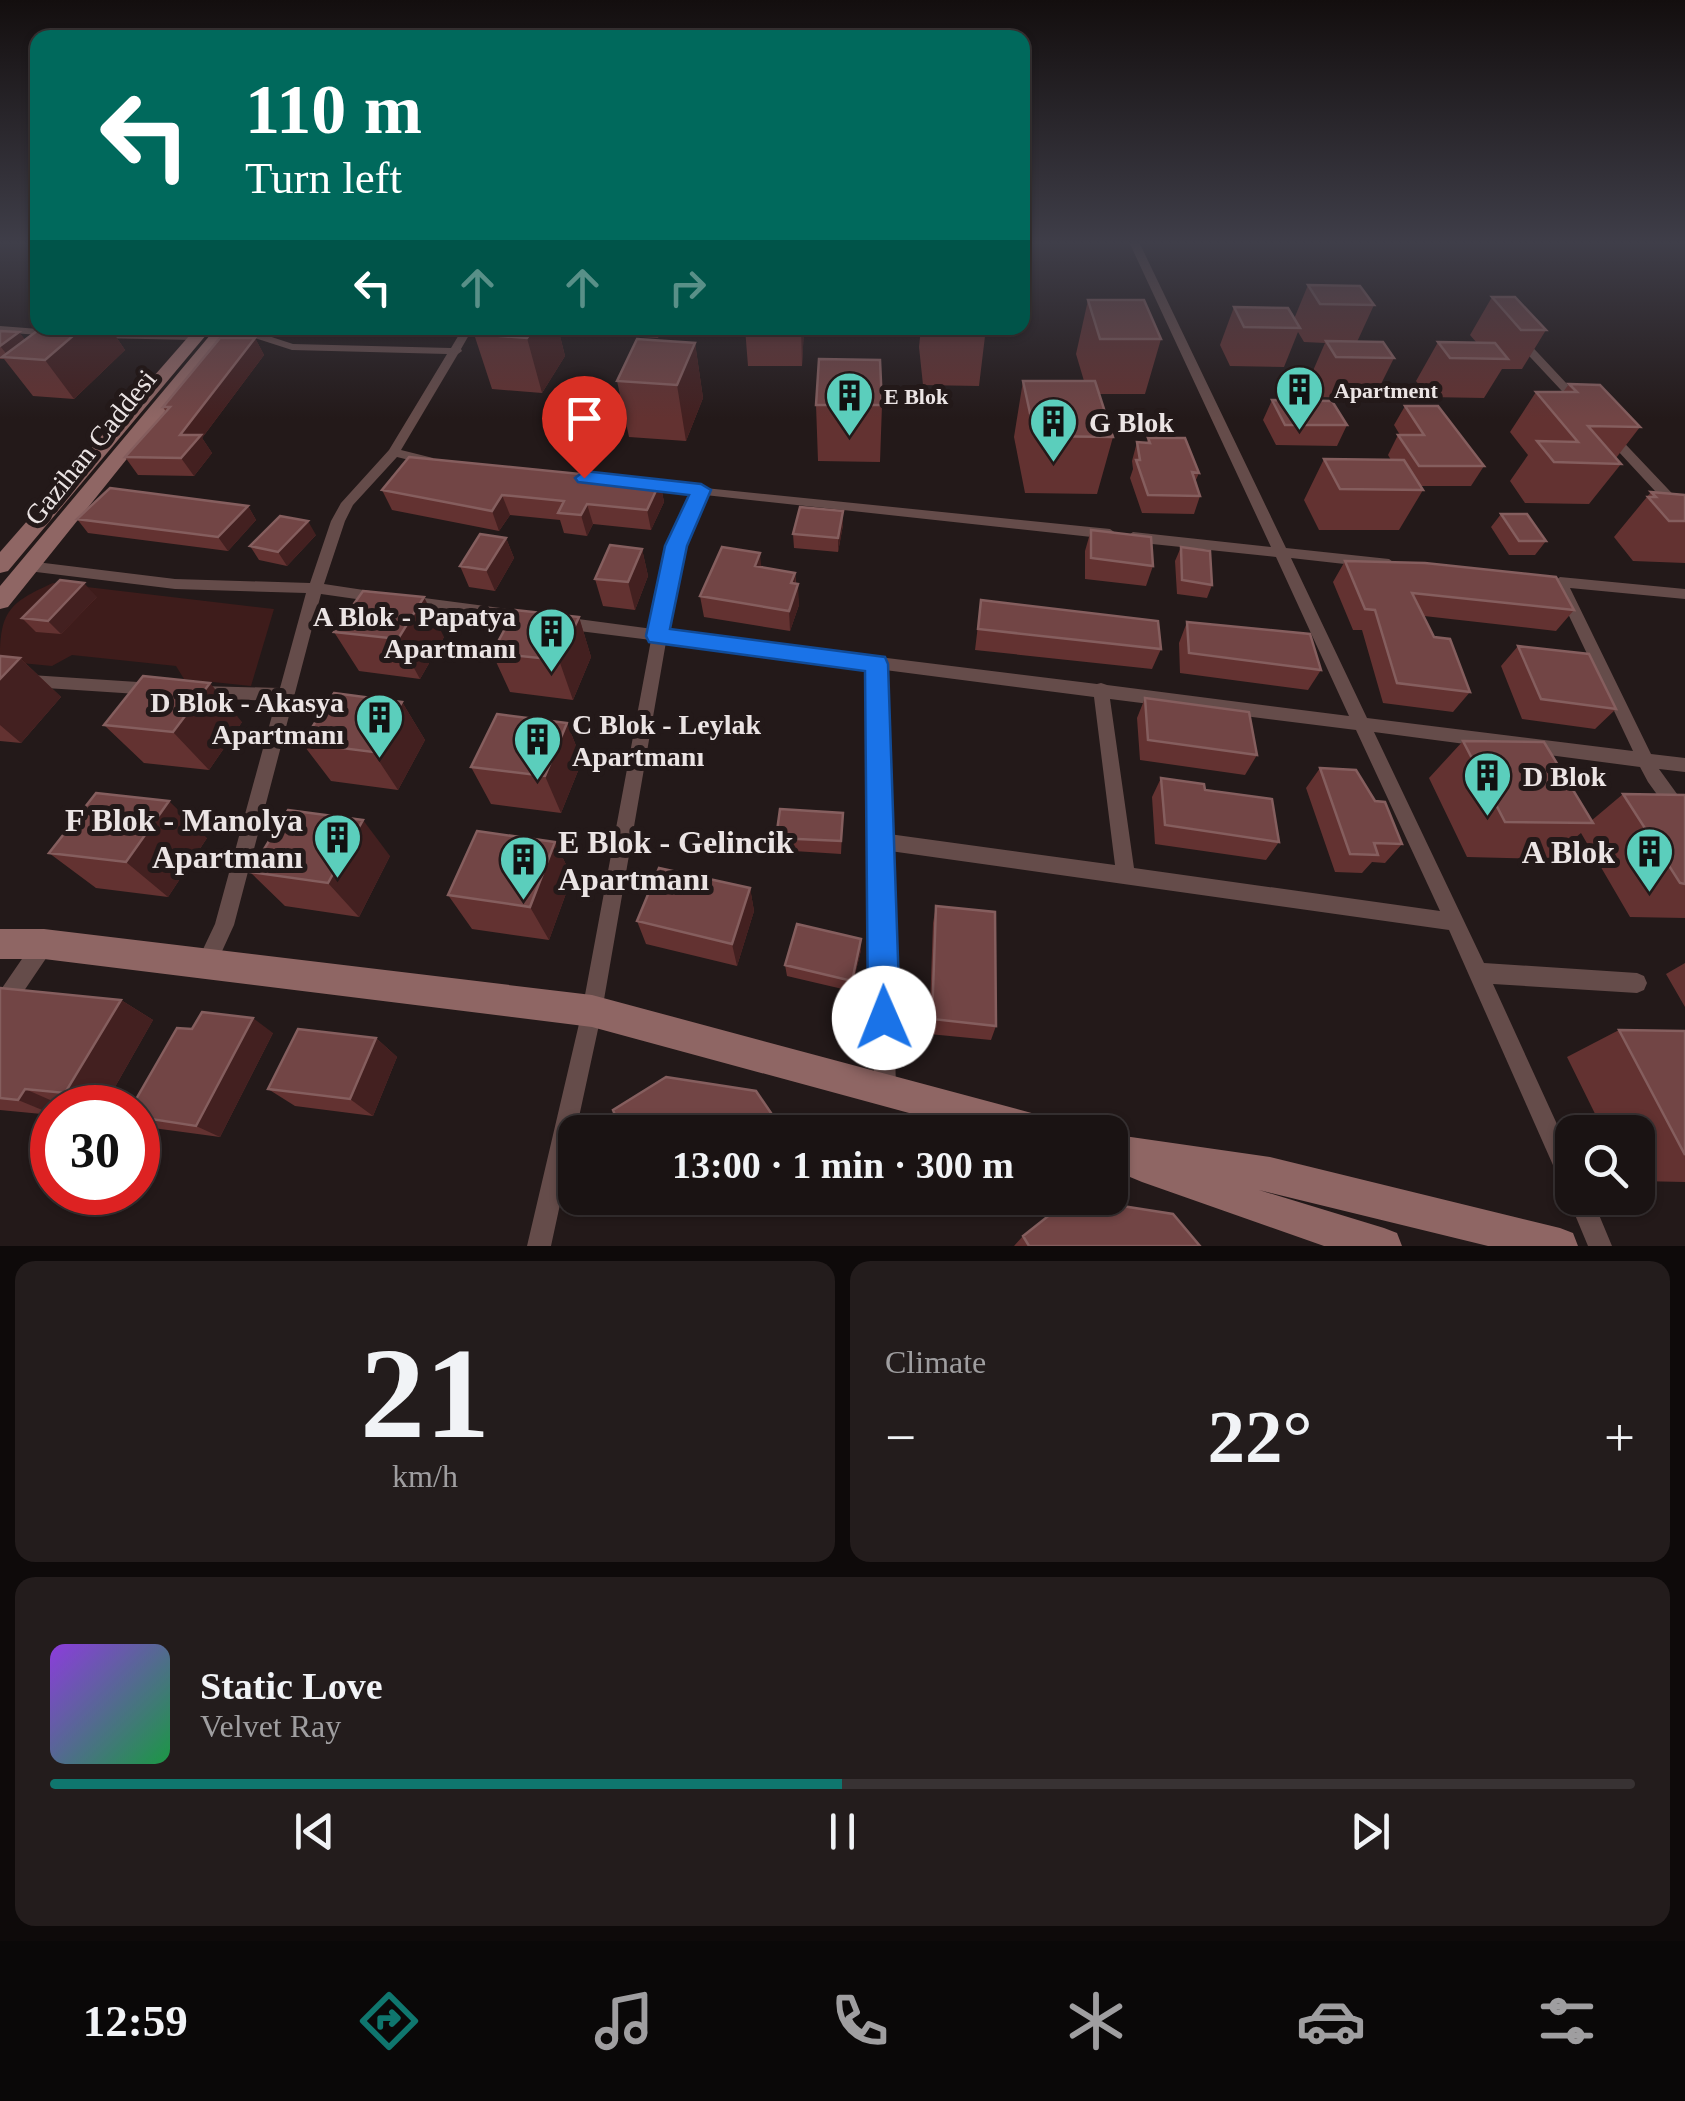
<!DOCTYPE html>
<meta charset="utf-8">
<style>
body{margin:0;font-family:"Times New Roman",serif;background:#231c1c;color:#f1f3f6;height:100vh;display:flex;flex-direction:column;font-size:38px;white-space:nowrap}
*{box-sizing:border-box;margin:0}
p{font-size:32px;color:#9f9ea0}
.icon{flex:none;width:55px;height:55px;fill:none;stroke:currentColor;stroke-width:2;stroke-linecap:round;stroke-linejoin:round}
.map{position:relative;height:1246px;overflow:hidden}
.side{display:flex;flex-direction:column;gap:15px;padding:15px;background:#0e0a0a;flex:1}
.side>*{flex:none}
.hud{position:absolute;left:30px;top:30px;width:1000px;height:305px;border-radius:20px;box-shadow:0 2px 8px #0004,0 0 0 2px #383233;background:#00695c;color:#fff;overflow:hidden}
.fabs{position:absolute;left:1555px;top:1115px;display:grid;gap:20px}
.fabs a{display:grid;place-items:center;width:100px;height:100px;border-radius:20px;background:#1a1313;box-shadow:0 2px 8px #0004,0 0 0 2px #383233;font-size:50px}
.speed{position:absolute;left:30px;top:1085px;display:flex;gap:20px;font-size:50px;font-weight:700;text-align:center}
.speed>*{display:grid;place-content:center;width:130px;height:130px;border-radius:50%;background:#1a1313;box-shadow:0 2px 8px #0004,0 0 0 2px #383233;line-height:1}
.speed .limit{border:15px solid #d22;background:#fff;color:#111}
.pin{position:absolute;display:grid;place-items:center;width:85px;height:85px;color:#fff;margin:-102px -42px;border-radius:50% 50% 50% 0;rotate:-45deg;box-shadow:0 0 10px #0007}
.pin .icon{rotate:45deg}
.me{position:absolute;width:110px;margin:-55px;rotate:359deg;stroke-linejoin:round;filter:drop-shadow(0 0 8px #0008)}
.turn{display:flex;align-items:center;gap:35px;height:210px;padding:0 50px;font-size:45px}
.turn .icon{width:130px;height:130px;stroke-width:2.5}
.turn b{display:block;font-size:70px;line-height:85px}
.lanes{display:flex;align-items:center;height:95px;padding:0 50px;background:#0003;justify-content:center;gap:50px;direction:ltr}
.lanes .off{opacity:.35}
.big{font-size:75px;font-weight:800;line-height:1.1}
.side .card{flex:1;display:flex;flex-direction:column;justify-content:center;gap:15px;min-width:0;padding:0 35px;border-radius:20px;background:#231c1c}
.side .dial{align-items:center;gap:0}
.dial b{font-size:130px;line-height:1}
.song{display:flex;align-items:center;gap:30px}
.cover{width:120px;height:120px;border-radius:15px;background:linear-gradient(135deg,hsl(270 70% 55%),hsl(140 70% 35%))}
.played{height:10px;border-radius:5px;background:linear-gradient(90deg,#0f766e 50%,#383233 50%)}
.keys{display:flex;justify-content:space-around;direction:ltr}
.heat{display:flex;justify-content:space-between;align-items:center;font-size:55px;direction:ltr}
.side .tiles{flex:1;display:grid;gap:15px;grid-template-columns:1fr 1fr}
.card:last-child{grid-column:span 2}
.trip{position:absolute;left:558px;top:1115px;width:570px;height:100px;border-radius:20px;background:#1a1313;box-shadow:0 2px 8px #0004,0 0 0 2px #383233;font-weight:800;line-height:100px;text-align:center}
.dock{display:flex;height:160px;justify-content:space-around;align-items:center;background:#0a0808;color:#9f9ea0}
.dock .icon{width:70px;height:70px}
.dock .selected{color:#0f766e}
.dock b{font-size:45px;color:#f1f3f6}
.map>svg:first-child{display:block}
.green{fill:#3e1c1b}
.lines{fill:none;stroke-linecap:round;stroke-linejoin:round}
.street{fill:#654c4a;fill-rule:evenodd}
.secondary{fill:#8f6664;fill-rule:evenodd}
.wall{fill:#633231}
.shaded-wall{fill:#432020}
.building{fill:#724545;stroke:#855e5e;stroke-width:2.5}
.route{fill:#1a73e8;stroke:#114b97;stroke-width:2.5}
.labels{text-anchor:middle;stroke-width:10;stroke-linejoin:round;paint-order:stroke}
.far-poi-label{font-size:22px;font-weight:bold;fill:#ebe4e4;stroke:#231919;text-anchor:start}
.poi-label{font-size:28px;font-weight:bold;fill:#ebe4e4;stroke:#231919;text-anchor:start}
.street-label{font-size:28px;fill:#ebe4e4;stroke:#231919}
.near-poi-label{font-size:32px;font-weight:bold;fill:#ebe4e4;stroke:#231919;text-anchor:end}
</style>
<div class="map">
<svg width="1685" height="1246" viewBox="0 0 1685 1246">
<rect width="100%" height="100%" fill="#231919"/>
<path class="green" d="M53,583L274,609L251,686L184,679L176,666L72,655L52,666L0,661C0,612 8,603 53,583Z"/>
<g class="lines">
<path class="street" d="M1130,244H1140L1286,548L1389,559L1396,564L1389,569L1291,558L1367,718L1633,751L1553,582L1560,577L1685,589V599L1570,588L1651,754L1685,758V772L1659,769L1685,805V827L1679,825L1648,782L1640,767L1374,732L1484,963L1637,973L1644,976L1647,983L1644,990L1637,993L1493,984L1572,1157V1198H1592L1612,1246H1588L1568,1198L1570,1193L1564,1190L1449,930L890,851L896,1089L893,1097L885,1100L877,1097L874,1089L869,668L666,642L602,1011L551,1246H527L582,1011L651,640L563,629L556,623L563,617L653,629L669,545L693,494L641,488L636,487L635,484L636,481L1110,529L1117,534L1110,539L705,495L683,545L668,631L1097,684L1101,683L1107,685L1349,716L1276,557L1133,542L1126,537L1133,532L1271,547ZM885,670L1094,697L1115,865L889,834ZM1110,699L1356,730L1440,911L1134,868Z
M0,326L52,330L57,333L52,336L0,332Z
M221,328L250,330L293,344L451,348L463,328H473L461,349L462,351L458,354L401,450L433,458V464L429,465L397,457L353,505L345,521L324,584L377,592L384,597L377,602L321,594L234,925L213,971L206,974L199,971L196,964L215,924L276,701L201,698L195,696L193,692L195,688L201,686L280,688L306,593L175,589L28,571L21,566L28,561L175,579L310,583L331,521L341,503L389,450L447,354L292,350L249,336L217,333L216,331Z
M100,333L196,334L201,337L196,340L96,338L95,336Z
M1520,337L1524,338L1583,401V405H1575L1516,342V338Z
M1609,430L1613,431L1685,507V519L1680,518L1605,437V431Z
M409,596L530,612L537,618L530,624L409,606L402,601Z
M0,673L153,683L159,685L161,689L159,693L153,695L0,685Z
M44,934L51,937L54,944L51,951L7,1016L0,1019V991L37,937Z"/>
<path class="secondary" d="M196,328H212L8,571L0,573V552Z
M216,328H232L8,607L0,609V586Z
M0,929H44L592,995L1039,1115L1051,1120L1056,1132H979L592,1027L44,959H0Z
M1110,1134L1270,1157L1560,1228L1573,1233L1578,1246H1488L1259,1190L1384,1228L1397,1233L1402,1246H1324L1142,1182L1130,1177L1127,1171L1110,1168Z"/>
</g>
<path class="wall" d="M1308,285L1374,305L1357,342L1394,358L1374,398L1318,397L1309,380L1325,343L1304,342L1298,332L1284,367L1230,366L1220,345L1234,307L1294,319Z
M1492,297L1546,330L1522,369H1502L1484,398L1428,397L1416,381L1438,342H1476L1470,335Z
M1088,300L1161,339L1145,394H1099L1113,437L1097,494L1025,493L1014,437L1023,381H1084L1076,354Z
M35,327L110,328L125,350L74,399L33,396L4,359H0V331L19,332L25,340L38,330Z
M478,328H558L565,356L542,393L492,389L474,334Z
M608,328H662L658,338L610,335Z
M745,328H804L802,366H748Z
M921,328H986L979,386L923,385L919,347Z
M255,338L264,355L202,438L212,453L194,476L138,475L125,457L166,412L163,407Z
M695,343L703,398L686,441L629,437L617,381Z
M1569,384L1640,427L1616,458L1621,464L1589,504L1525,503L1510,481L1528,455L1510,432L1536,392H1563Z
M1272,400L1347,425L1337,446L1276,445L1263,420Z
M816,405H882L880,462L818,461Z
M1405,406L1484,466L1471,486H1421L1423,490L1399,530H1319L1304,500L1324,459L1391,460L1388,455L1398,435H1400L1394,425Z
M1148,438L1199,473L1195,482L1200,496L1194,514L1142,513L1130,478L1133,469L1132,461L1137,442L1147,443Z
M660,482L664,502L651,530L593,524L587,536L564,533L560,520L510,515L499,531L392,510L382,490Z
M1651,492L1685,495V563L1633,561L1614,537Z
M248,506L256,520L228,551L88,533L77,519Z
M1501,514L1546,541L1535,555H1509L1491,527Z
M843,525L838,552L794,548L793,534Z
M1091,530L1153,566L1146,586L1085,579V551Z
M316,535L287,566L259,560L250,546Z
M506,538L514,558L495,591L469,587L460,566Z
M1181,547L1212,585L1207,598L1177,594L1175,561Z
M642,549L648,576L635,610L603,606L595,579Z
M1345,561L1574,610L1556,631L1424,616L1434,637L1470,692L1453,712L1383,703L1362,630H1353L1333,582Z
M762,568L795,573L799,605L790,631L704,617L700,596Z
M97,597L61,634L36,632L22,618Z
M981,600L1161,649L1152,669L975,650Z
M579,617L591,657L573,700L510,692L492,653Z
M1187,622L1321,670L1308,690L1180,673L1179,643Z
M334,632L444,637L420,679L359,671Z
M1518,646L1616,709L1595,729L1522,719L1501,666Z
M0,656L20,658L61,697L21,743L0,741Z
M1145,698L1257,755L1245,775L1140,760L1137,718Z
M402,702L425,740L398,790L331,781L302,743Z
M242,722L209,770L144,763L104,725Z
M567,723L582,761L561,813L491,804L471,767Z
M1463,741L1591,821L1623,794L1685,795V918L1630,917L1581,833L1550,859L1467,857L1429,778Z
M1320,768L1402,844L1385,863L1372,862L1362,873L1335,872L1306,788Z
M1161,778L1205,790L1279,842L1266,860L1155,844L1152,797Z
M843,813L841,854L778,850L776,838Z
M207,838L168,897L96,888L49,853Z
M555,842L572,877L549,940L472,929L448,895Z
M390,856L359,917L285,906L250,872Z
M750,888L754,911L737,966L646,944L637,921Z
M936,906L996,1026L991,1040L929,1034L933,923Z
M861,939V950L851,991L787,976L785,965Z
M1685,963V1007L1666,974Z
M0,988L121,1000L153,1020L103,1108L64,1106L63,1108H52V1115L0,1110Z
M192,1029L273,1033L220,1137L153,1128L138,1121V1108Z
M1619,1030L1685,1031V1182L1638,1181V1132H1604L1567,1057Z
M376,1038L397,1057L373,1116L295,1106L268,1089Z
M1023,1236L1200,1246H1014Z"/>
<path class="shaded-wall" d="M82,328H110L125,350L74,399L45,360Z
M534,328H558L565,356L542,393L527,338Z
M801,328H804L802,366Z
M19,332L29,345L9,357L0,346Z
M255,338L264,355L202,438L212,453L194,476L181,458L180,435Z
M695,343L703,398L686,441L677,385Z
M660,482L664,502L651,530L647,510Z
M502,495L510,515L499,531L492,511Z
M587,504L593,524L587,536L581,515Z
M248,506L256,520L228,551L218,537Z
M843,511V525L838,552V538Z
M308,521L316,535L287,566L278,552Z
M506,538L514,558L495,591L486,570Z
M642,549L648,576L635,610L628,582Z
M760,553L762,574L755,566Z
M795,573L796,591L798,584L799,605L790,631L789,611L791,583Z
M84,583L97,597L61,634L48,621Z
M424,597L444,637L420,679L398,639Z
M579,617L591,657L573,700L559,660Z
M20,658L61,697L21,743L0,725V679Z
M210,683L242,722L209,770L173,732Z
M402,702L425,740L398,790L373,752Z
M567,723L582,761L561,813L545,776Z
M169,801L207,838L168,897L126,862Z
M363,820L390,856L359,917L328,883Z
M555,842L572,877L549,940L530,907Z
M750,888L754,911L737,966L732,944Z
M861,939V950L851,991L852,981Z
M121,1000L153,1020L103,1108H98L65,1093Z
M253,1018L273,1033L220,1137L196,1126Z
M376,1038L397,1057L373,1116L350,1099Z
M25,1089L64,1106L63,1108H52V1114L18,1100Z
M739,1198H759L744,1211Z"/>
<path class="building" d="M1308,285L1360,286L1374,305L1320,304Z
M1492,297H1515L1546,330H1521Z
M1088,300H1144L1161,339H1100Z
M1234,307L1288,308L1300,328L1244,327Z
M41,328H82L45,360L2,357Z
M478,328H534L527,338L474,334Z
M927,328H986V331L927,330Z
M0,331L19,332L0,346Z
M220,338H255L180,435H201L181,458L125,457L170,407H163Z
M637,339L695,343L677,385L617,381Z
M1326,341L1383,342L1394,358L1336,357Z
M1438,342L1495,343L1508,359L1450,358Z
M819,359L880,360L882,405H816Z
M1023,381H1095L1113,437L1035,436Z
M1569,384L1600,385L1640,427L1588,426L1621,464L1554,462L1537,441L1578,442L1536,392H1577Z
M1272,400L1332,401L1347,425H1285Z
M1405,406H1438L1484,466H1419L1398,435H1424Z
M1148,438H1185L1199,473L1192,472L1200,496L1148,495L1136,460H1140L1137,442L1150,443Z
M409,457L660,482L647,510L587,504L581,515L558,513L564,501L502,495L492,511L382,490Z
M1324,459L1404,460L1423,490L1340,489Z
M110,488L248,506L218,537L77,519Z
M1651,492L1685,495V521H1669L1648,497H1656Z
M800,507L843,511L838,538L793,534Z
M1501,514H1527L1546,541H1519Z
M280,516L308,521L278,552L250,546Z
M1091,530L1151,537L1153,566L1091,558Z
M480,534L506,538L486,570L460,566Z
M610,545L642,549L628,582L595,579Z
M722,547L760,553L755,566L795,573L791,583L798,584L789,611L700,596Z
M1181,547L1210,551L1212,585L1182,580Z
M1345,561L1425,563L1556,577L1574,610L1412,593L1434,637L1450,639L1470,692L1397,683L1375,610L1365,609Z
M60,580L84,583L48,621L22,618Z
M363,591L424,597L398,639L334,632Z
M981,600L1158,621L1161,649L978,629Z
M515,610L579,617L559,660L492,653Z
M1187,622L1310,634L1321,670L1189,653Z
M1518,646L1589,654L1616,709L1541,699Z
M0,656L20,658L0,679Z
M143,676L210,683L173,732L104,725Z
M334,693L402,702L373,752L302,743Z
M1145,698L1249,712L1257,755L1148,740Z
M497,714L567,723L545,776L471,767Z
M1463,741L1544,742L1593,823L1505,822Z
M1320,768L1356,770L1375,801L1385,802L1402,844L1374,843L1378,855L1350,854Z
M1161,778L1204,784L1205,790L1272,799L1279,842L1165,825Z
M96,793L169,801L126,862L49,853Z
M1623,794L1685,795V884L1680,883Z
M780,809L843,813L841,841L776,838Z
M288,810L363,820L328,883L250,872Z
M477,831L555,842L530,907L448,895Z
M659,868L750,888L732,944L637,921Z
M936,906L995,912L996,1026L932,1019Z
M797,924L861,939L852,981L785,965Z
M0,988L121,1000L65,1093L25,1089L18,1100L0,1098Z
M202,1012L253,1018L196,1126L138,1117V1108H131L177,1028L192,1029Z
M298,1029L376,1038L350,1099L268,1089Z
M1619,1030L1685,1031V1155Z
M666,1077L756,1091L784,1132H622L613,1110Z
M1071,1198L1173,1214L1200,1246H1029L1023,1236Z"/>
<linearGradient id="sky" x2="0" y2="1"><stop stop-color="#130e0e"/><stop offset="0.58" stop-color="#3f3e49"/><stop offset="1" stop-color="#3f3e49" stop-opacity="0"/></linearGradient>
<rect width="1685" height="419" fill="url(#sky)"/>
<path class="route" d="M584,471L701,484L711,490L687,546L670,629L885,657L888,664L900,1018L895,1029L884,1034L873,1029L868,1018L865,671L649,642L646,636L665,546L689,495L578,482L575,478Z"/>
<defs>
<symbol id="building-pin" viewBox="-11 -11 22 30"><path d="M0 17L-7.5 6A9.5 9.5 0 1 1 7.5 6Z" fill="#5bcebc" stroke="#231919"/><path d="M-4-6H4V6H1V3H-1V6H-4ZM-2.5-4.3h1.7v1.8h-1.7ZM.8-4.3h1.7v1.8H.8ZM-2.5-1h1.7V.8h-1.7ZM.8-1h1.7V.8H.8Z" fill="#111"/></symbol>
</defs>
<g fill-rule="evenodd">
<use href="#building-pin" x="1272" y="362" width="55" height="75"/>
<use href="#building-pin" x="822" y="368" width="55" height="75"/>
<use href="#building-pin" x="1026" y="394" width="55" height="75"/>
<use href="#building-pin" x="524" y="604" width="55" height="75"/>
<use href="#building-pin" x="352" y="690" width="55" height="75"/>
<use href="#building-pin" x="510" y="712" width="55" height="75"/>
<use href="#building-pin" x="1460" y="748" width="55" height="75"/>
<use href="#building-pin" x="310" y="810" width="55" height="75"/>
<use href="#building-pin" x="1622" y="824" width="55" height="75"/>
<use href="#building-pin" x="496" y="832" width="55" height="75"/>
</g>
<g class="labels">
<g class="far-poi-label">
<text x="1334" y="398">Apartment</text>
<text x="884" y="404">E Blok</text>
</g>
<g class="poi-label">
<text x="1089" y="432">G Blok</text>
<text x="516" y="626" text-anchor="end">A Blok - Papatya<tspan x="516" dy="32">Apartmanı</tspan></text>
<text x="344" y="712" text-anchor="end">D Blok - Akasya<tspan x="344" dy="32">Apartmanı</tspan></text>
<text x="572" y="734">C Blok - Leylak<tspan x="572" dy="32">Apartmanı</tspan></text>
<text x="1523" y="786">D Blok</text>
</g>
<g class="street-label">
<text transform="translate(90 447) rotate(-51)" y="10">Gazihan Caddesi</text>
</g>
<g class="near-poi-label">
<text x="303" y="831">F Blok - Manolya<tspan x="303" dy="37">Apartmanı</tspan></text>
<text x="558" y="853" text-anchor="start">E Blok - Gelincik<tspan x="558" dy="37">Apartmanı</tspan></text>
<text x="1615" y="863">A Blok</text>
</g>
</g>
</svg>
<div class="fabs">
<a><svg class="icon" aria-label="search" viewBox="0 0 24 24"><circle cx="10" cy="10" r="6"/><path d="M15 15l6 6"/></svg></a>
</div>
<div class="speed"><div class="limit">30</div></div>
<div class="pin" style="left:584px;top:478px;background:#d93025"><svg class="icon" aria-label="arrive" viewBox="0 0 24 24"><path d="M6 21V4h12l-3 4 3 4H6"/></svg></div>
<svg class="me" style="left:884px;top:1018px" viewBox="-20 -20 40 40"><circle r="19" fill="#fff"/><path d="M0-13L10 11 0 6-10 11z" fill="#1a73e8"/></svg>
<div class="trip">13:00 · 1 min · 300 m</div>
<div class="hud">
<div class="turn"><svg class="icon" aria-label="left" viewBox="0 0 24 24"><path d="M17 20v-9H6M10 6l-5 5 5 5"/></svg><div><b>110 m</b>Turn left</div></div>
<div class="lanes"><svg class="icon" aria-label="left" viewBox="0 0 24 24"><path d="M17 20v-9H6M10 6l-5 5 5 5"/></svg><svg class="icon off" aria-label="ahead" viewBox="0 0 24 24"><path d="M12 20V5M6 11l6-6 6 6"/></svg><svg class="icon off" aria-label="ahead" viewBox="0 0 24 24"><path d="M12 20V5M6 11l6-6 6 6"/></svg><svg class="icon off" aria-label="right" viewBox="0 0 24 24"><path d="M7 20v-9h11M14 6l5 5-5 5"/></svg></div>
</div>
</div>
<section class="side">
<div class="tiles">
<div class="card dial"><b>21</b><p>km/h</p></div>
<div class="card"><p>Climate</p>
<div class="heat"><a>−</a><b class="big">22°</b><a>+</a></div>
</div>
<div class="card">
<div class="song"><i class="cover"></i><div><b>Static Love</b><p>Velvet Ray</p></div></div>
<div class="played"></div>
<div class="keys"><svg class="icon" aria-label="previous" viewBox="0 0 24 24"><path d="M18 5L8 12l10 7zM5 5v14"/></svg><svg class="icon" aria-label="pause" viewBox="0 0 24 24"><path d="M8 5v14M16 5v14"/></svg><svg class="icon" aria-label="next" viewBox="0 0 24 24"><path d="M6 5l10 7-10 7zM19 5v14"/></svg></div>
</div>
</div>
</section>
<nav class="dock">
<b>12:59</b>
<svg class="icon selected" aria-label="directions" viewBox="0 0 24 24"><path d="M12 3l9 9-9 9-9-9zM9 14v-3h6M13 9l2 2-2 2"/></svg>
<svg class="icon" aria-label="music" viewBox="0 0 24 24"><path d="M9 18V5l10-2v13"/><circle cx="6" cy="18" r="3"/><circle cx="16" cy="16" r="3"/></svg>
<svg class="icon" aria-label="phone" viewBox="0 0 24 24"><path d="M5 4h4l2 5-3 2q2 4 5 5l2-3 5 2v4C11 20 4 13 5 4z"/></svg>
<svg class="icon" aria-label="climate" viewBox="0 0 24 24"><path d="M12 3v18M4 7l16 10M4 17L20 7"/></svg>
<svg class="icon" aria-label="car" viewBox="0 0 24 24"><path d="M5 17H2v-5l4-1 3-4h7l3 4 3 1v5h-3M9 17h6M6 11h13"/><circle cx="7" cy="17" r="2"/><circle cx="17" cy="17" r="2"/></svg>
<svg class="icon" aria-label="filters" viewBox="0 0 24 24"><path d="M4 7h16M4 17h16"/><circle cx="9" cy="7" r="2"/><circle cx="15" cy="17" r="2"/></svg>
</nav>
